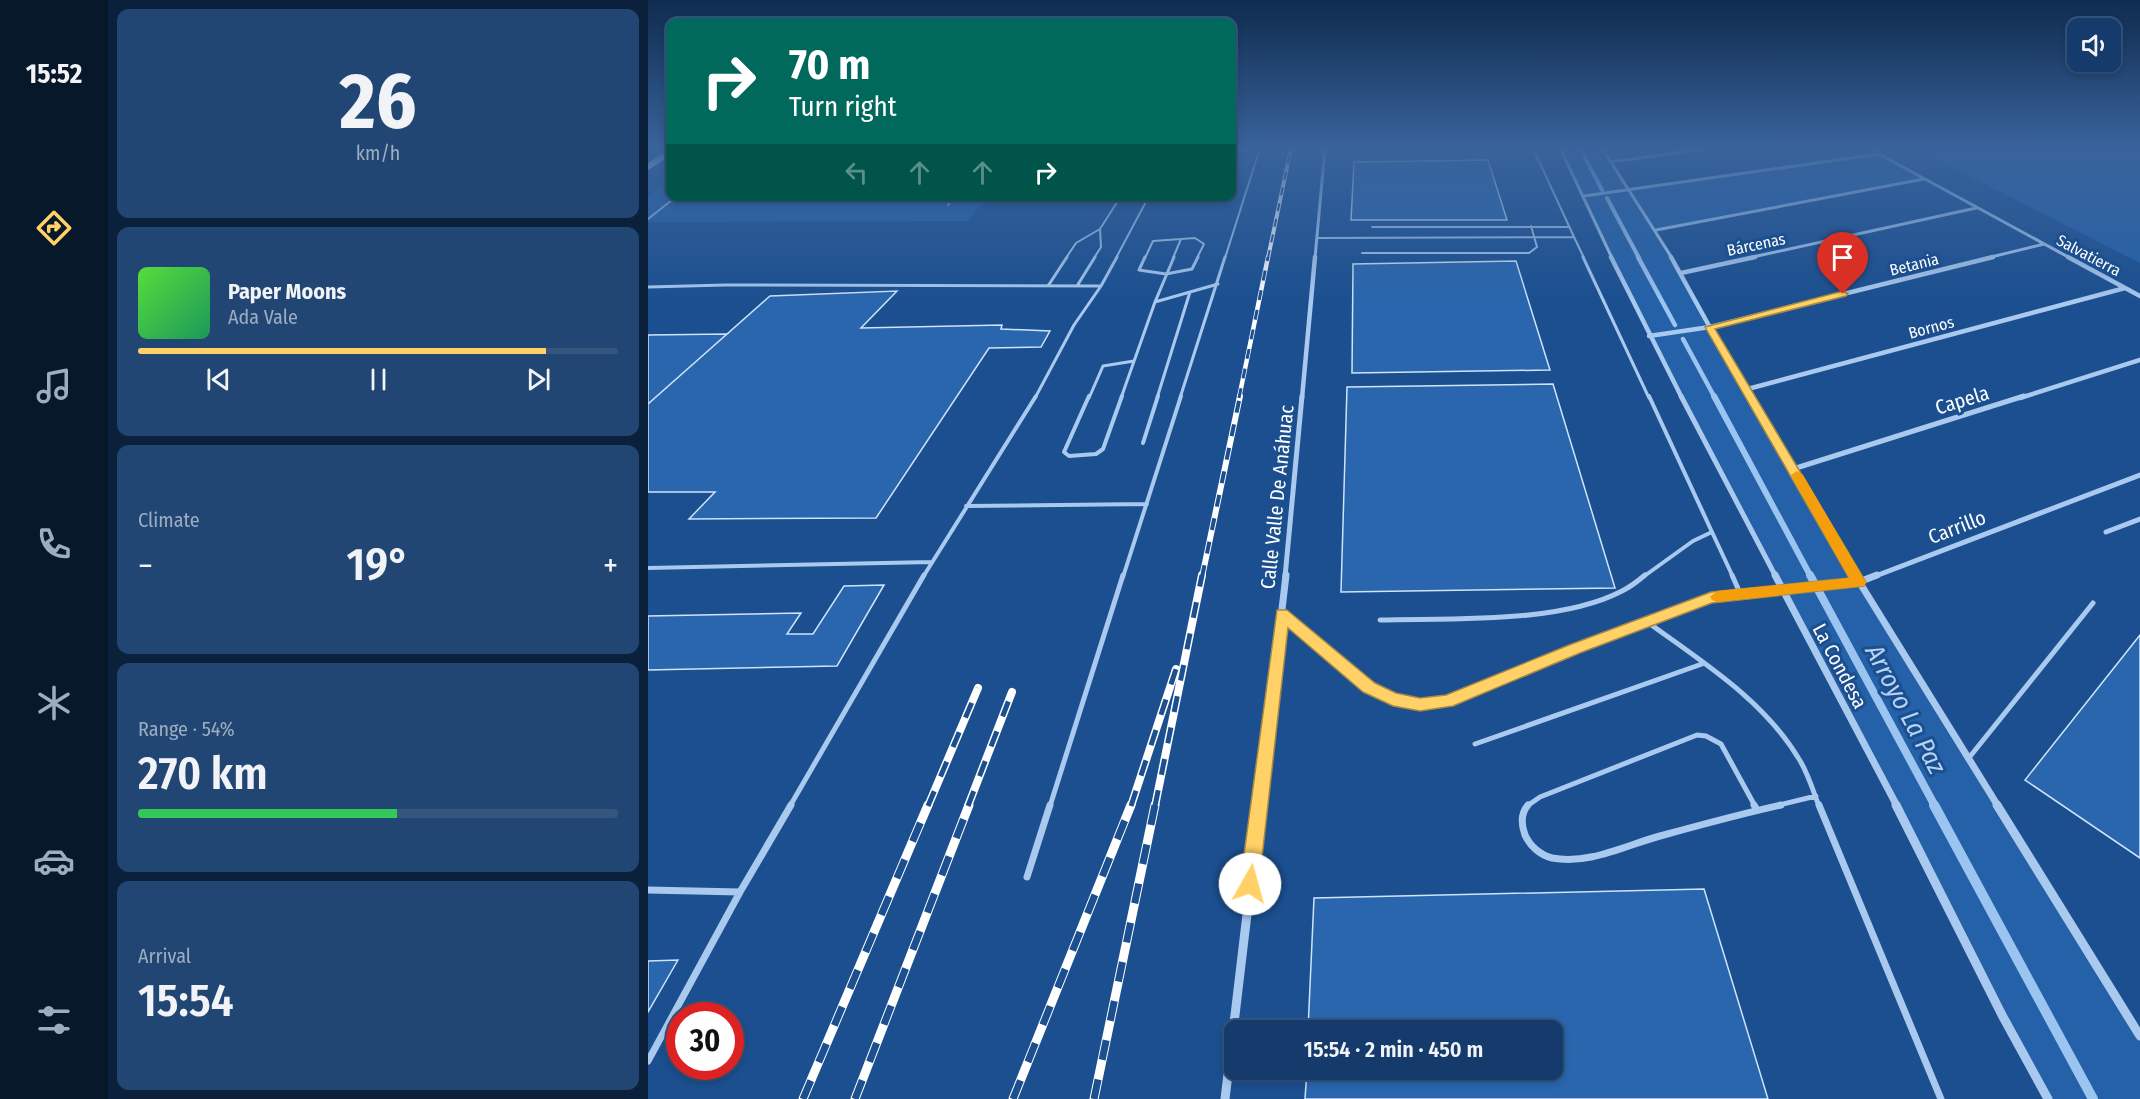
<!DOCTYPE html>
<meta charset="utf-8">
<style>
body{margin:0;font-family:"Fira Sans Condensed",sans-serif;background:#214673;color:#f1f3f6;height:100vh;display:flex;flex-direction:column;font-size:22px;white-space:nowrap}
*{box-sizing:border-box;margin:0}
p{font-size:20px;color:#9dadc1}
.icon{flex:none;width:33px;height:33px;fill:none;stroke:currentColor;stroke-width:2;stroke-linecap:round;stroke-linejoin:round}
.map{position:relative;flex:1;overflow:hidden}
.drawer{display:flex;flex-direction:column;gap:9px;padding:9px;background:#0b203b;width:540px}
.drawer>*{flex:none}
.guide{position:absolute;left:18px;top:18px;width:570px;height:183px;border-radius:12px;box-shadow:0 3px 9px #0003,0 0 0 2px #33557e;background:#00695c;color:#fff;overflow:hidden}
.tools{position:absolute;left:1419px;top:18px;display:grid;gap:12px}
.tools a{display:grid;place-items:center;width:54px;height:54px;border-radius:12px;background:#143b6b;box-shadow:0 3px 9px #0003,0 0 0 2px #33557e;font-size:30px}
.speed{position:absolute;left:18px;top:1002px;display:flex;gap:12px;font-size:30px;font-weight:700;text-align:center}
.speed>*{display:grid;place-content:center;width:78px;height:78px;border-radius:50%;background:#143b6b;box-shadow:0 3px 9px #0003,0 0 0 2px #33557e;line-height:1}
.speed .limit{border:9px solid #d22;background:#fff;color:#111}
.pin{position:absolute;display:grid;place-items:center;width:51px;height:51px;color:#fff;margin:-62px -26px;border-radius:50% 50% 50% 0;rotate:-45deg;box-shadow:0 0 6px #0007}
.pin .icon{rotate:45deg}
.me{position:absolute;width:66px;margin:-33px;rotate:7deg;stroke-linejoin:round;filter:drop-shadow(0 0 4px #0008)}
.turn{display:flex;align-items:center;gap:21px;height:126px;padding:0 24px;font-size:27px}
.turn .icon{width:78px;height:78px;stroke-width:2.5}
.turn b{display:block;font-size:42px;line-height:51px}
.lanes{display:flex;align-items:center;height:57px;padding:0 24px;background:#0003;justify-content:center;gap:30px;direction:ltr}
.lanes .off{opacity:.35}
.big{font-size:45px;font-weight:600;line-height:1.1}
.drawer .widget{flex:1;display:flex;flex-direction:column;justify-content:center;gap:9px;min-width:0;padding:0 21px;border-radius:12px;background:#214673}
.drawer .dial{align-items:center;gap:0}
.dial b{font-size:78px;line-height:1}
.song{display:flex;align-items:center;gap:18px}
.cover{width:72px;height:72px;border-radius:9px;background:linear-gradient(135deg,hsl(110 70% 55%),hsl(150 70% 35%))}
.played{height:6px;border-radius:3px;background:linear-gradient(90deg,#ffd166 85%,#33557e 85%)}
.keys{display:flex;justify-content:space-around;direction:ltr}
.heat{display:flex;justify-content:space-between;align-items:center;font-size:33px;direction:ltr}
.charge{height:9px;border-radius:4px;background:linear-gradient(90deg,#34c759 54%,#33557e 0)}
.trip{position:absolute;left:576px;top:1020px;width:339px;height:60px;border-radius:12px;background:#143b6b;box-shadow:0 3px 9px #0003,0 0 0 2px #33557e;font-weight:600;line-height:60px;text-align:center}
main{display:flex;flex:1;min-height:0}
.tab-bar{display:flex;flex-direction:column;width:108px;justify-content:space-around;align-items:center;background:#08182b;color:#9dadc1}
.tab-bar .icon{width:42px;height:42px}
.tab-bar .on{color:#ffd166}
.tab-bar b{font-size:27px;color:#f1f3f6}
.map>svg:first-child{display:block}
.green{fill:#2461a8}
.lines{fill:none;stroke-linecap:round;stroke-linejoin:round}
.stream-far4{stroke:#9cc4f0;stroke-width:4}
.stream-far3{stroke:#9cc4f0;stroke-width:4.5}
.stream-far2{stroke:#9cc4f0;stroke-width:6}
.stream-far1{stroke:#9cc4f0;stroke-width:8}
.stream{stroke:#9cc4f0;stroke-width:10}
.building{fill:#2a66ad;stroke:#cfe3fa;stroke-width:1.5}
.service-far4{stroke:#a9c9ee;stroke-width:2}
.service-far3{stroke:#a9c9ee;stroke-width:3}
.service-far2{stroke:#a9c9ee;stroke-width:4}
.service-far1{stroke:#a9c9ee;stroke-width:5}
.service{stroke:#a9c9ee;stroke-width:7}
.minor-far4{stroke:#a9c9ee;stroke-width:3}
.minor-far3{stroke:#a9c9ee;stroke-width:4.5}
.minor-far2{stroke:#a9c9ee;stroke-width:5}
.minor-far1{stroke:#a9c9ee;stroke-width:7}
.minor{stroke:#a9c9ee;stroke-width:9}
.motorway{fill:#fff;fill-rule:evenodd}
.rail-far4-casing{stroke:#fff;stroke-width:4}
.rail-far3-casing{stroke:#fff;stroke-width:4.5}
.rail-far2-casing{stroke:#fff;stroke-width:6}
.rail-far1-casing{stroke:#fff;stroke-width:8}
.rail-casing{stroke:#fff;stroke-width:9}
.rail-far4{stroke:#1b4f8f;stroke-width:2;stroke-dasharray:8;stroke-linecap:butt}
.rail-far3{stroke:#1b4f8f;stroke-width:3;stroke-dasharray:10;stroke-linecap:butt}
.rail-far2{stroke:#1b4f8f;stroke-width:4;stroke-dasharray:12;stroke-linecap:butt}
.rail-far1{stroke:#1b4f8f;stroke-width:5;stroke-dasharray:16;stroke-linecap:butt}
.rail{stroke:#1b4f8f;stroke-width:7;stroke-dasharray:20;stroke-linecap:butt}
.route{fill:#ffd166;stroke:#a68842;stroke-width:1.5}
.slow{fill:#f59e0b}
.labels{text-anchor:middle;stroke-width:6;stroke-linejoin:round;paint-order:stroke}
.far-street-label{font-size:16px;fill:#fff;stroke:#1b4f8f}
.street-label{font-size:20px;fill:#fff;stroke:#1b4f8f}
.near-water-label{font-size:26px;font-style:italic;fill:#b5d3f5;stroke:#1b4f8f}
</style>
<main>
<nav class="tab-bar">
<b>15:52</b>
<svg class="icon on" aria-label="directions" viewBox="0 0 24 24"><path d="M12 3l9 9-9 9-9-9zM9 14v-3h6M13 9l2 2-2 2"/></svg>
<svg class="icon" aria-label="music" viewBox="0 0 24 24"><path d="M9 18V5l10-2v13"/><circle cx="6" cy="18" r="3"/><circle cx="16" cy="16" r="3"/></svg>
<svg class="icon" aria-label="phone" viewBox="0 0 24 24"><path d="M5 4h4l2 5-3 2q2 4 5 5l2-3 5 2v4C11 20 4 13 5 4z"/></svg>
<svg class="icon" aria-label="climate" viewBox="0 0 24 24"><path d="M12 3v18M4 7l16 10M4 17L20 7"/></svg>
<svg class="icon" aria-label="car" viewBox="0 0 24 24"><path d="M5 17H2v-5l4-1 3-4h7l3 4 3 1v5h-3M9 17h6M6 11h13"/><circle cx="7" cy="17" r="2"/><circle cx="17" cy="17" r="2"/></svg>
<svg class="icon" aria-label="filters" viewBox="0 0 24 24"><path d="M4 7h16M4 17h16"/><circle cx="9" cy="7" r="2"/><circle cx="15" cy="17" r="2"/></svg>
</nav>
<section class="drawer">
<div class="widget dial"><b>26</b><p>km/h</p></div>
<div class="widget">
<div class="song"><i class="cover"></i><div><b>Paper Moons</b><p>Ada Vale</p></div></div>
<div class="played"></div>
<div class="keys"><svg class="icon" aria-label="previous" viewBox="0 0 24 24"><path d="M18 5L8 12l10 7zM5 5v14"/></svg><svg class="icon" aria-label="pause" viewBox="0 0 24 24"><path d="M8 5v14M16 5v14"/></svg><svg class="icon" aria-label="next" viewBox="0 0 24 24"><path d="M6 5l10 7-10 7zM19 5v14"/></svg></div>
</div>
<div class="widget"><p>Climate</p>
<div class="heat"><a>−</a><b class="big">19°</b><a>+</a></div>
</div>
<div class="widget"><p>Range · 54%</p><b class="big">270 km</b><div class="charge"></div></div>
<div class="widget"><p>Arrival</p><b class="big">15:54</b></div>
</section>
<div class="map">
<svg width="1492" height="1099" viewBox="0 0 1492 1099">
<rect width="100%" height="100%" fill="#1b4f8f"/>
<path class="green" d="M912,148H954L981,191L1232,154L1276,179L1008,231L1211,582L1492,1036V1099H1400L1001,336Z
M1266,148H1492V263Z
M22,178V196L339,197L319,221L0,222V198Z"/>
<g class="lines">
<path class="stream-far4" d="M932,148L954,190
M959,198L991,258"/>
<path class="stream-far3" d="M990,257L1027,325
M1035,339L1067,398"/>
<path class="stream-far2" d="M1066,396L1163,577"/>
<path class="stream-far1" d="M1162,575L1287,806"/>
<path class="stream" d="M1286,805L1445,1099"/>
</g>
<path class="building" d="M840,160L859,220H703L706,162Z
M868,261L902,370L704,373L705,264Z
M249,291L213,328L354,325L353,329L402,331L393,347L341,348L228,518L41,519L67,492H0V404L122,296Z
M79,334L0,404V335Z
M905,384L967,588L693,592L699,387Z
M236,585L189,666L0,670V616L153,613L139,634H165L196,586Z
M1492,635V858L1377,780Z
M1056,889L1120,1099H657L659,1070H904V1030H660L666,898Z
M30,960L0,1012V961Z"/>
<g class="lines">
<path class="service-far4" d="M885,148L926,237
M584,154L602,148
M300,205L307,196
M0,219L29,196
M724,227H921
M670,238L926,237L936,258
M714,253H881L889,247L883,226
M418,258L428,243L452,229
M446,258L453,247L452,229L473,196
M468,258L501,196
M497,258L505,241L547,238L556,244L549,258
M525,258L533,239
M577,258L612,148"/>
<path class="service-far3" d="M497,257L491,270L518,274L544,269L550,257
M935,257L1001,398
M400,286L419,257
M429,286L447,257
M0,287L77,285L453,286
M507,302L526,257
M387,398L426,325L453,286L469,257
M441,398L455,366L486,361
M473,398L507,302L570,284
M509,398L542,292
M532,398L577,257"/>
<path class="service-far2" d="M441,396L416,452L421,456L448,454L455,449L474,396
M495,443L510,396
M318,506L499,504
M1064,532L1085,577
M0,568L284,562
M275,577L388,396
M475,577L533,396
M995,577L1045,541L1064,532L1001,396"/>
<path class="service-far1" d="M1084,575L1092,593
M732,620C803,618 911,624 974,591C982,587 990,581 997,575
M998,621C1054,662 1115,699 1151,759C1160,773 1165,791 1171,806
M827,744L1054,664
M1320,759L1445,603
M142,806L276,575
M402,806L475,575
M879,806L892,797L1049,735L1058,736L1073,744L1107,806
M1127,806L1168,796"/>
<path class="service" d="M880,805C873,813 873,824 877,835C882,846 892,855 904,858C941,865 978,845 1012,836C1052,825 1092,814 1133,805
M1106,805L1109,810
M1171,805L1293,1099
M379,877L402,805
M0,890L92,892
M0,1061L92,892L143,805"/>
<path class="minor-far4" d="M912,148L964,258
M954,148L1024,258
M1220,148L1422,258
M962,162L1064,148
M936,196L1231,154
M1008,230L1276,179
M667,258L677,148
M1100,258L1328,208
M1339,258L1396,244"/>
<path class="minor-far3" d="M963,257L1034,398
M1023,257L1101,398
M1420,257L1492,296
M1033,273L1107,257
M1001,336L1062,327L1345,257
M1096,390L1477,288
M654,398L667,257
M1372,398L1492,360"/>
<path class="minor-far2" d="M1033,396L1128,577
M1100,396L1208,577
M1145,469L1376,396
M1458,532L1492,519
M637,577L654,396
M1225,577L1492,475"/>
<path class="minor-far1" d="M1127,575L1249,806
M1207,575L1350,806
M634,614L721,688L745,699L773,705L800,702L927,649L1063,598L1211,582L1229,575
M611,806L638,575"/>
<path class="minor" d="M1248,805L1354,1015L1400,1099
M1349,805L1492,1036
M577,1099L612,805"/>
<path class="motorway" d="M22,149V156L0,170V163Z"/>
<defs>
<path id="rail-far4" d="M620,258L643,148"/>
<path id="rail-far3" d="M591,398L620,257"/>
<path id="rail-far2" d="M554,577L592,396"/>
<path id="rail-far1" d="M280,806L330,688
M320,806L364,692
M483,806L528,669
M507,806L554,575"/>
<path id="rail" d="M155,1099L280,805
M207,1099L321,805
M365,1099L483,805
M446,1099L507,805"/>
</defs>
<use href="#rail-far4" class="rail-far4-casing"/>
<use href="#rail-far3" class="rail-far3-casing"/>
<use href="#rail-far2" class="rail-far2-casing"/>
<use href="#rail-far1" class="rail-far1-casing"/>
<use href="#rail" class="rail-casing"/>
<use href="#rail-far4" class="rail-far4"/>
<use href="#rail-far3" class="rail-far3"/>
<use href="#rail-far2" class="rail-far2"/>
<use href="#rail-far1" class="rail-far1"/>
<use href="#rail" class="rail"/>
</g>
<linearGradient id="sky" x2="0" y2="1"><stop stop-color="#0f2b4f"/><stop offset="0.49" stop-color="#39639b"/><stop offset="1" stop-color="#39639b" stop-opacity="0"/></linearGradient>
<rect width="1492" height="302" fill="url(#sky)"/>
<path class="route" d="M1195,291L1200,294L1198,296L1067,329L1216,579L1218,582L1216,586L1064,603L932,653L805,706L772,711L745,706L715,692L640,628L611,884L608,890L602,893L595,890L592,884L629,610H639L727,683L748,693L772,698L798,695L921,645L1063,592L1201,578L1057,327Z"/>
<path class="slow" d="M1149,471L1155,475L1216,579L1218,582L1216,586L1069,602L1064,600L1062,597L1069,591L1201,578L1143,475Z"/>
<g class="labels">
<g class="far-street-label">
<text transform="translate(1108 244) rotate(-12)" y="6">Bárcenas</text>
<text transform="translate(1441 255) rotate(28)" y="6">Salvatierra</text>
<text transform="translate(1266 264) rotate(-14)" y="6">Betania</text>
<text transform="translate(1283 327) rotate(-15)" y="6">Bornos</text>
</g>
<g class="street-label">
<text transform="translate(1314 400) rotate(-17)" y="7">Capela</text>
<text transform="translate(629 497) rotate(-84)" y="7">Calle Valle De Anáhuac</text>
<text transform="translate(1309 527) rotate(-21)" y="7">Carrillo</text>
<text transform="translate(1192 666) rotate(62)" y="7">La Condesa</text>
</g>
<g class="near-water-label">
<text transform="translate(1258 709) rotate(62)" y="9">Arroyo La Paz</text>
</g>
</g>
</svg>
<div class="tools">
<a><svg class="icon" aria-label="sound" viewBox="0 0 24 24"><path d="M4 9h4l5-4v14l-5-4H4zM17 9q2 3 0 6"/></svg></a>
</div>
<div class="speed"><div class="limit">30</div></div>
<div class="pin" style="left:1195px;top:294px;background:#d93025"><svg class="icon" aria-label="arrive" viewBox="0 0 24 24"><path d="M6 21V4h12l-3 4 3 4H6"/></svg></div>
<svg class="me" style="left:602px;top:884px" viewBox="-20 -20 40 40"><circle r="19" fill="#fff"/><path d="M0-13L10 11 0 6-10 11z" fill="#ffd166"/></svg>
<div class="trip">15:54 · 2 min · 450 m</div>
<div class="guide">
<div class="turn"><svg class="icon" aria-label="right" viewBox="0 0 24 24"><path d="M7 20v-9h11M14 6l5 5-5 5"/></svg><div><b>70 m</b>Turn right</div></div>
<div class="lanes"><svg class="icon off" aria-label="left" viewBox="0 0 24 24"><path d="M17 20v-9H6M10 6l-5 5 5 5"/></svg><svg class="icon off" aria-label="ahead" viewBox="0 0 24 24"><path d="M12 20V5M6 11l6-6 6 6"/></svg><svg class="icon off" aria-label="ahead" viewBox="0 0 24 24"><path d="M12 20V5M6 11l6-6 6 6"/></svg><svg class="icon" aria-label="right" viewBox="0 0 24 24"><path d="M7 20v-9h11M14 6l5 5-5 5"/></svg></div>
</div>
</div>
</main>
